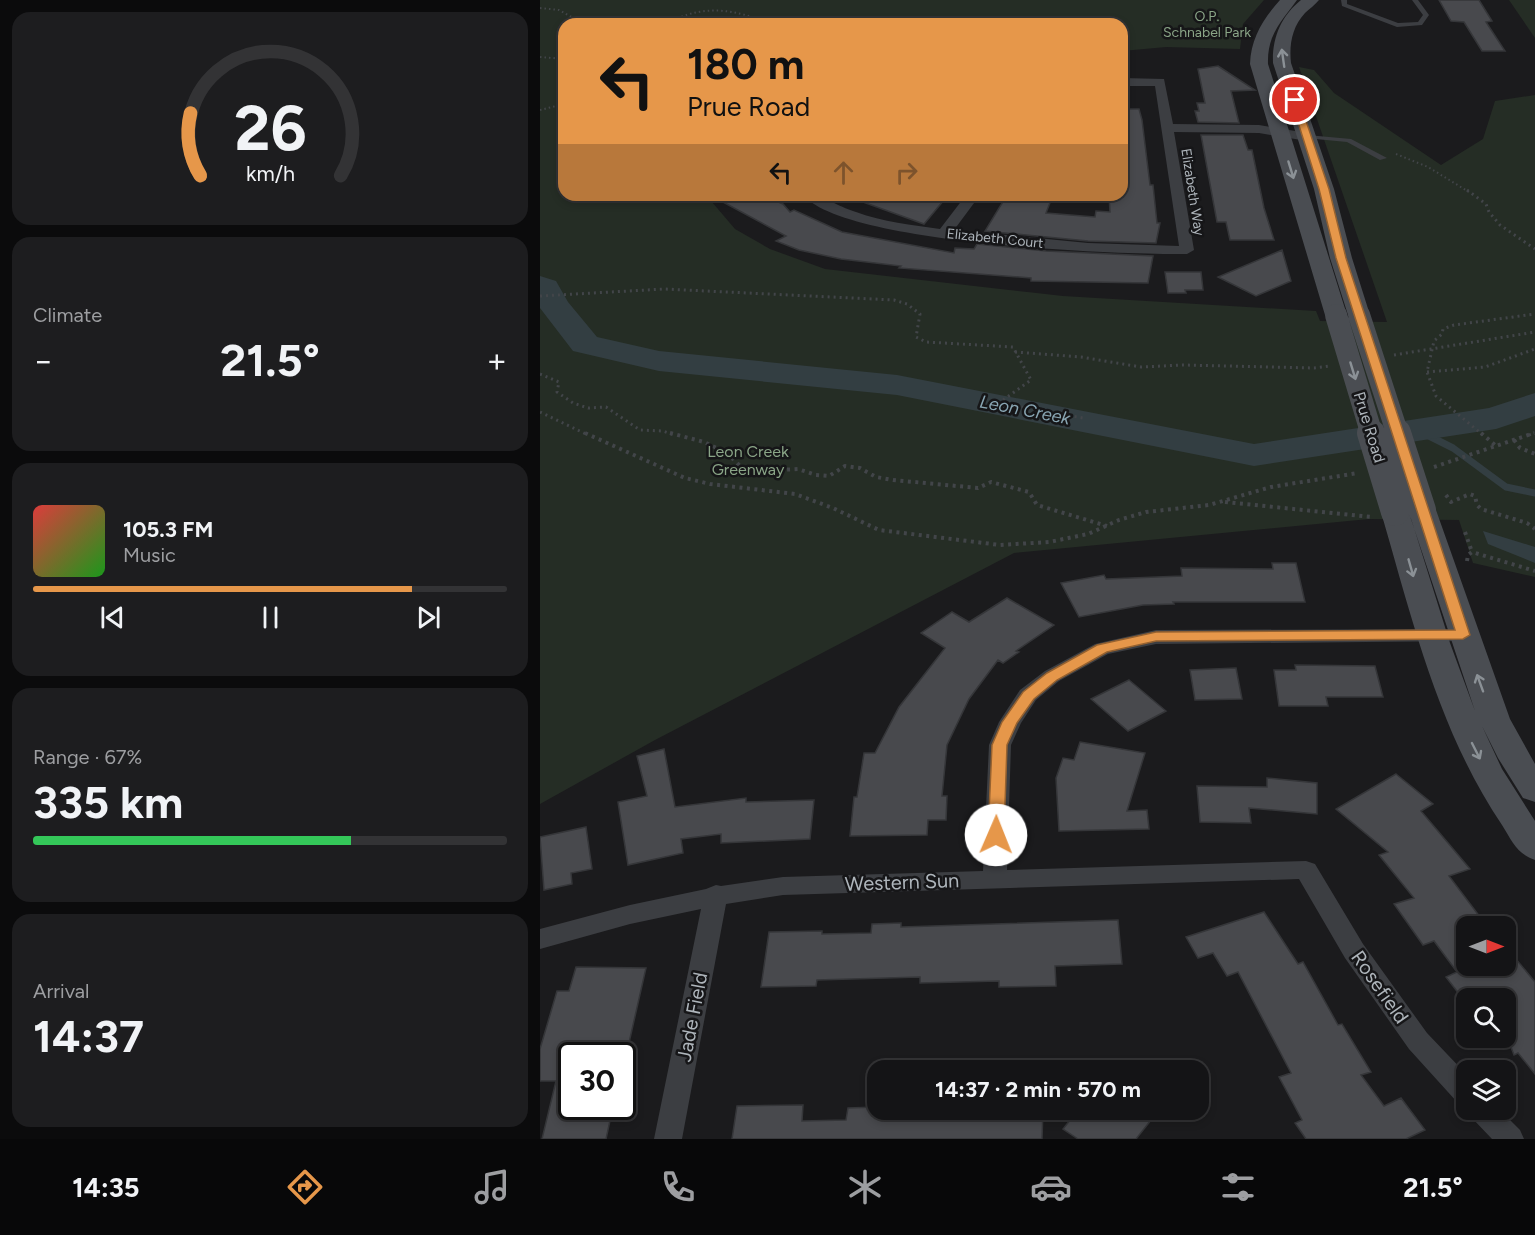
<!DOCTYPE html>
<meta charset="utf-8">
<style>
body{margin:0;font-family:Figtree,sans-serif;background:#1d1d1f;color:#f1f3f6;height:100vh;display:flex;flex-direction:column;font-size:22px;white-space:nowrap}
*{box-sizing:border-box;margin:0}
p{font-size:20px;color:#9d9ea1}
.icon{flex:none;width:33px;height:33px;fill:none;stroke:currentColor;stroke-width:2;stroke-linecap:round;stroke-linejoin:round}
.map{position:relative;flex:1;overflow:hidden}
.side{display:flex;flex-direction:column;gap:12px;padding:12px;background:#0b0b0c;width:540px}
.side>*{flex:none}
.hud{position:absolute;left:18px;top:18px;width:570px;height:183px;border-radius:18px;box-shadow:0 3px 9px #0003,0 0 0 2px #333335;background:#e6974a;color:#111;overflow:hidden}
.needle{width:39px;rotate:90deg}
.tools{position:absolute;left:916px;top:916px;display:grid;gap:12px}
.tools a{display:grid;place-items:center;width:60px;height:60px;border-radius:12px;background:#141416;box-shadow:0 3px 9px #0003,0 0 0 2px #333335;font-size:30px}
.speed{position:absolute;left:18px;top:1042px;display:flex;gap:12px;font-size:30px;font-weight:700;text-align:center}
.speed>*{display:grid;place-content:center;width:78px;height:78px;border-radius:50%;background:#141416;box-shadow:0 3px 9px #0003,0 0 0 2px #333335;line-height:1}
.speed .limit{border:3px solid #111;border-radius:9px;background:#fff;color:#111}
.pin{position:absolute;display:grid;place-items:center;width:51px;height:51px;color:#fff;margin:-26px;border:3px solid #fff;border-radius:50%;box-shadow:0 2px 6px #0007}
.me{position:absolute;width:66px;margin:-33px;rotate:1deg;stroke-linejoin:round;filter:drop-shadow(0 0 4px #0008)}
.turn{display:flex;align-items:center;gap:21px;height:126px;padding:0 30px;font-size:27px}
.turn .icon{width:78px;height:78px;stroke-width:2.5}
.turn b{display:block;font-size:42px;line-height:51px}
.lanes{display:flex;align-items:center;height:57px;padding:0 30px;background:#0003;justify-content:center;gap:30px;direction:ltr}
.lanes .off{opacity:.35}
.big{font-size:45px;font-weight:700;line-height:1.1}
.side .tile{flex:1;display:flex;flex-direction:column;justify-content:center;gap:9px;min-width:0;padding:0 21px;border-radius:18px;background:#1d1d1f}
.side .dial{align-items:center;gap:0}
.dial svg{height:156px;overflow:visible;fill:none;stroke:#333335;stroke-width:7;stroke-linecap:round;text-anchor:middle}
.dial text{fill:#f1f3f6;stroke:none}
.song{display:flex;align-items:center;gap:18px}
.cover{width:72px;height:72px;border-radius:9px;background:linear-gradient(135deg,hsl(0 70% 55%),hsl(120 70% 35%))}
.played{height:6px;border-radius:3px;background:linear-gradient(90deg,#e6974a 80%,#333335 80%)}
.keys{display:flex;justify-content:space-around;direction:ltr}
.heat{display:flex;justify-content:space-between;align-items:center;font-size:33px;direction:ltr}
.charge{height:9px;border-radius:4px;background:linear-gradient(90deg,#34c759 67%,#333335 0)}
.trip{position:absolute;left:327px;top:1060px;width:342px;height:60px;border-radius:18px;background:#141416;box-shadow:0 3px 9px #0003,0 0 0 2px #333335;font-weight:700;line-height:60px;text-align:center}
.menu{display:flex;height:96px;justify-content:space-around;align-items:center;background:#080809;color:#9d9ea1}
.menu .icon{width:42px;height:42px}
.menu .selected{color:#e6974a}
.menu b{font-size:27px;color:#f1f3f6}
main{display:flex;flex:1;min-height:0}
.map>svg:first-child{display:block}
.green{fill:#252d25}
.water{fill:#333e42}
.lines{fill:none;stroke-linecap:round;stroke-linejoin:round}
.stream-far1{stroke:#333e42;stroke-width:5}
.stream{stroke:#333e42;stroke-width:7}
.river{fill:#333e42;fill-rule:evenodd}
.building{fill:#48494d;stroke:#353639;stroke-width:1.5}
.path-far2{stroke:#424549;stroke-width:2;stroke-dasharray:1.5 3;stroke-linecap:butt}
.path-far1{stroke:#424549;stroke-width:3;stroke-dasharray:2 4;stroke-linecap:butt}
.path{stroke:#424549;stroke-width:4;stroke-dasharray:3 4.5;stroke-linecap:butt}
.lane{fill:#3c3e42;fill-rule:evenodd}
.street{fill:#3c3e42;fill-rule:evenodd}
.secondary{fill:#4a4d52;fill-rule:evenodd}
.secondary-bridge-far1{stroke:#4a4d52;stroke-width:22}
.secondary-bridge{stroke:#4a4d52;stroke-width:28}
.oneway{stroke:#8b9196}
.route{fill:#e6974a;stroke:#966230;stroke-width:1.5}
.labels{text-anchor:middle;stroke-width:5;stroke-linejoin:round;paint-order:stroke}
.far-park-label{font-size:14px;fill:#8aa587;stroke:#161618}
.far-street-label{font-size:14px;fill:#aeb5bb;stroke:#161618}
.street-label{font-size:16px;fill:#aeb5bb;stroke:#161618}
.park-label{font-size:16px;fill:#8aa587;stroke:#161618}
.water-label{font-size:18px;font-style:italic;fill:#89a6b3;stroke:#161618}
.near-street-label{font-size:20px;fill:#aeb5bb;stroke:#161618}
</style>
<main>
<section class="side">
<div class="tile dial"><svg viewBox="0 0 100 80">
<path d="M14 69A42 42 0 1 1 86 69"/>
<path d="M14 69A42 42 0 0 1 9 37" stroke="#e6974a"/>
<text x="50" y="56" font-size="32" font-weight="700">26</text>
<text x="50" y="72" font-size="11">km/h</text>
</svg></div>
<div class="tile"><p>Climate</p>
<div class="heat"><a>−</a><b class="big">21.5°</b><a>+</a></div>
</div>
<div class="tile">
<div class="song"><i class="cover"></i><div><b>105.3 FM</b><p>Music</p></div></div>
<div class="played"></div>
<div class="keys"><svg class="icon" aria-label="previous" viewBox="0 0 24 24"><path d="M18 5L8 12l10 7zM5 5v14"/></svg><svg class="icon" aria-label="pause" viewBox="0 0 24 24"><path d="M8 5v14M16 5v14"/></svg><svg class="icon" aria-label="next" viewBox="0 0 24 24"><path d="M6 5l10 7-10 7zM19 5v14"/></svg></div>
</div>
<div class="tile"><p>Range · 67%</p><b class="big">335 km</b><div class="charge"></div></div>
<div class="tile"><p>Arrival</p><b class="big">14:37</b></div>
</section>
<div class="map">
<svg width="995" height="1139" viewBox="0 0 995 1139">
<rect width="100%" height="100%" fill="#1b1b1d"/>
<path class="green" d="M0,0H724L703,24L700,49L626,47L582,51V24H24V195H166L195,229L230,249L285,269L523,296L776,311L780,321L847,322L759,67L774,70L794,93L901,165L943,139L955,101L995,95V577L933,563L919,520L829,519L474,553L115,740L0,804Z
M969,0H995V38Z"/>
<path class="water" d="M943,531L995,547V563L948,544Z"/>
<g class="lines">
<path class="stream-far1" d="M876,430L886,435"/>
<path class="stream" d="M883,433L913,448L966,487L995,493"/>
<path class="river" d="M0,276L16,281L28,302L57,337L119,351L357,375L714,444L949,408L995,393V416L956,429L714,466L357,395L119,371L33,351L0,308Z"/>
</g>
<path class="building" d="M899,0H939L952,21L946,22L965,51H942L924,22L911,21Z
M678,66L715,90L691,91L699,123L658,122L655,111H659L657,103H665L658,69Z
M582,109H599L602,120L610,185H613L617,223H620L616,243L548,241L445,231L467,195H513L506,213L555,217L556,211L570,212L569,195H582Z
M661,135H703L708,150H712L724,208L734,240H690L686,222H677Z
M170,195H229L231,199L243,204L250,212L254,210L302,232L414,253L415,248L434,249L437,244L506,251L613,256L608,283L491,281V278L359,268L361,266L301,259L259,250L236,241L246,236Z
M309,195H359L371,199L374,196L404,200L384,224L309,197Z
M742,250L751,281L716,296L678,277Z
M625,272H661L663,290H645L646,293H628Z
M732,563H756L765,602H633L634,604L603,605L539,617L521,583L564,575L566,579L642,576L641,568L733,569Z
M467,598L514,625L476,651L479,652L463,663L458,660L429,699L407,745L402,796H407L406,820H388L387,835L310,836L314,797H317L324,753H335L359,707L405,648L381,633L412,612L429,622Z
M755,665L835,666L843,697H786L788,706H739L734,670H756Z
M696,668L702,699L655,700L650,670Z
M589,680L626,711L588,731L551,699Z
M540,742L605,753L587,811L607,810L609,829L519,831L516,778L523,758L534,760Z
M124,749L135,807L206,798V802L274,800L270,839L181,843V834L141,839L143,853L88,865L78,802L107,796L97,756Z
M856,774L893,804L881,811L930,869L909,876L946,925L927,927V966H966V947L995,982V1074L978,1053L974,1055L966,1034V999H923L906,977L917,972L894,941L883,945L854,904L874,898L839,855L848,852L796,809Z
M727,778L777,783V814L709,808L711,823L660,822L657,786L727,787Z
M46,827L52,869L31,873L32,884L4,890L0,837Z
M724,912L758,964L763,962L798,1025L802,1024L831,1072L821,1075L844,1106L861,1098L885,1130L866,1139H766L755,1123L762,1120L739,1077L751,1073L698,972L687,976L673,953L658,958L646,937Z
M578,920L582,964L515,966L516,986L459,987V981L380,983V977L277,980L276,986L221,987L229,932L282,931V934L331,933L332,924L361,923V927Z
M36,967L106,968L86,1056H32V1107H73L66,1139H2L16,1081H0V1049L17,991H29Z
M263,1105L262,1121L306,1120L308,1108L336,1107V1110H503L502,1139H192L197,1106Z
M538,1110H619L596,1139H538L523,1129Z"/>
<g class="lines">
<path class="path-far2" d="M0,8L19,10L37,20L35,24
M125,24C157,7 184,7 218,19L216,24
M0,57L24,59
M0,110L24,104
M856,154L888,167L929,192"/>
<path class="path-far1" d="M927,190L946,204L949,212L960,225L995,249
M0,296L124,289L354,300L367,304L380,314L376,337L386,342L473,347L491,380L459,403L543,418
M475,352L541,357L601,367L643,365L774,368L790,366
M854,355L995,332
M887,372L945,367L995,349
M0,374L19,382L17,392L33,403L48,408L66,407L100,430L123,431L134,435
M0,412L48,435
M943,435L896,396L887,372L894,341L902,334L903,329L914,325L995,314
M989,435L995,433"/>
<path class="path" d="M45,433L145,478L170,484L255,494L293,508L339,530L460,545L509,542L548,534L579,520L606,512L669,505L731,487L818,473
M130,433L164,442L187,453L203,469L220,471L258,469L276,475L289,476L305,466L320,468L336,477L353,480L438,488L451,482L489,492L497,505L567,526
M941,433L955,445
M974,440L980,448L995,454
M894,467L994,433
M906,495L911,502L930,494L935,496L937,505L941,509L987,523L995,529
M685,502L832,517
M925,532L932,552
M927,561L928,555L932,552L995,571"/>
<path class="lane" d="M801,0H807V4L858,23L878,22L883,15L872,0H878L889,15L882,25L857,27L802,6Z
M767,135L811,139L847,158L840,160L807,142L765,138V136Z"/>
<path class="street" d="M582,78L624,79L633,124L719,125L767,133L773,137L767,141L719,133L634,132L654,250L647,254C577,255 305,244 263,195C285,195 296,206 316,212C343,222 372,225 400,229L426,195H440L414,230L548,243L639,246L615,86H582Z
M923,629L930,630L933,635L930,640L923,641L616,644L568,654L519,681L496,700L481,723L471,745L467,870L766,861L775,864L823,944L887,1033L927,1075V1106L917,1102L869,1049L805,958L759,879L243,895L186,904L142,1139H114L161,909L90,924L0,949V929L90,905L166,889L176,885L181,886L243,877L443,871L449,745L459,722L480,690L505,671L555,644L616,630Z
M928,1110H960L980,1130L984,1139H952L932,1118Z"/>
<path class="secondary" d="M740,0H757C741,22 727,35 728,64L807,315L804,320L796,322L788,320L785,315L710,64C711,38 723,19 740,0Z
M761,0H779C775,5 769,9 765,13C752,27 749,45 751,63L794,189L812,258L830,315L827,320L819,322L811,320L808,315L790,258L774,189L733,63C732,38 741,16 761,0Z
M882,502L892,504L896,510L970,719L995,764V802L983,798L958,758L942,726L962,769L995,821V860C977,854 972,841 962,825C899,732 872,619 841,512L845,506L855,504L865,506L869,512L910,643L935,711L868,510L872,504Z"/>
<path class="secondary-bridge-far1" d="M796,315L832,435
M819,315L858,435"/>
<path class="secondary-bridge" d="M831,433L855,512
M857,433L882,510"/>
</g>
<defs><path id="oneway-shaft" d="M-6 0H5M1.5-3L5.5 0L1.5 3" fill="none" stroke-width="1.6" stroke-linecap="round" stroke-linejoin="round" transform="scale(1.5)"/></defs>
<g class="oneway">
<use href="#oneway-shaft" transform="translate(743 58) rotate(-98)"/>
<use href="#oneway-shaft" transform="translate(751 170) rotate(73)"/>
<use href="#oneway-shaft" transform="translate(813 371) rotate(73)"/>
<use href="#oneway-shaft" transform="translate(871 568) rotate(74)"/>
<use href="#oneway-shaft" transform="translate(940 683) rotate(-110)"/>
<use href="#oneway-shaft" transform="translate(936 751) rotate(63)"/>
</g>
<path class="route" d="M755,97L759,100L789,189L806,258L930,635L923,639L616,641L567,652L517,680L494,699L477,723L467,745L464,835L462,839H450L448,835L452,745L462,722L483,692L507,673L557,645L616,632L915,630L796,258L779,189L751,100Z"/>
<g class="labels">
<g class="far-park-label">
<text x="667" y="21">O.P.<tspan x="667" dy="16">Schnabel Park</tspan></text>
</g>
<g class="far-street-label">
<text transform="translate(653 192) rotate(81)" y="5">Elizabeth Way</text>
<text transform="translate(455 238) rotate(6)" y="5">Elizabeth Court</text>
</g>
<g class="street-label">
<text transform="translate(830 427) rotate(73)" y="6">Prue Road</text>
</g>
<g class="park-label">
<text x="208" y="457">Leon Creek<tspan x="208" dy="18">Greenway</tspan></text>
</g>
<g class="water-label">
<text transform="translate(485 410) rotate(11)" y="6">Leon Creek</text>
</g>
<g class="near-street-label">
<text transform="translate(362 882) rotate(-2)" y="7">Western Sun</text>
<text transform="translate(840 987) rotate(55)" y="7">Rosefield</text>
<text transform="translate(152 1017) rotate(-79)" y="7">Jade Field</text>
</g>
</g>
</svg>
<div class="tools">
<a><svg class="needle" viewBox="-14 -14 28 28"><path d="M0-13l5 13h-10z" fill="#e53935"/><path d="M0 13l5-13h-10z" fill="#9d9ea1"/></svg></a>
<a><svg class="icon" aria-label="search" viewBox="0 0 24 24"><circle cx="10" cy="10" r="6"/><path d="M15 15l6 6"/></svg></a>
<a><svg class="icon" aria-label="layers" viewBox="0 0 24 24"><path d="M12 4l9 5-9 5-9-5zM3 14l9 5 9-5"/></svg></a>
</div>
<div class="speed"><div class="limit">30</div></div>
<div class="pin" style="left:755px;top:100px;background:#d93025"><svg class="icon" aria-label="arrive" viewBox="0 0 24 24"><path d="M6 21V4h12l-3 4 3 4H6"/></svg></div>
<svg class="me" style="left:456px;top:835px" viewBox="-20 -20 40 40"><circle r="19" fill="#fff"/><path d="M0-13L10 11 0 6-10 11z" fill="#e6974a"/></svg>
<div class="trip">14:37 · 2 min · 570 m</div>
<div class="hud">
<div class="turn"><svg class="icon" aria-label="left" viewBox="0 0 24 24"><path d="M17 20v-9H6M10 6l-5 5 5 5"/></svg><div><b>180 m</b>Prue Road</div></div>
<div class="lanes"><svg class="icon" aria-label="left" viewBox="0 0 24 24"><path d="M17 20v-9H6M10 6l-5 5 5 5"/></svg><svg class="icon off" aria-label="ahead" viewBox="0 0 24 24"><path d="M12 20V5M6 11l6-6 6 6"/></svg><svg class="icon off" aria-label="right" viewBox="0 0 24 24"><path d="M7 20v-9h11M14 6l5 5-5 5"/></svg></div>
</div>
</div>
</main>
<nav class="menu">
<b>14:35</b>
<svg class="icon selected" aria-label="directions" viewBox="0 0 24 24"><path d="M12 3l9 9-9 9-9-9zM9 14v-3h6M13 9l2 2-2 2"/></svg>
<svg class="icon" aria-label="music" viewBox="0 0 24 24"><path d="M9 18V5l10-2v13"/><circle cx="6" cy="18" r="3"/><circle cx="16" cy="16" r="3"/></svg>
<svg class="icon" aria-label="phone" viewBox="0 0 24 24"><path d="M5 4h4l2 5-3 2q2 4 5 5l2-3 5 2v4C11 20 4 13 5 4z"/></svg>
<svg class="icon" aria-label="climate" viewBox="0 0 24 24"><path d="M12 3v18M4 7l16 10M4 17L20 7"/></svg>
<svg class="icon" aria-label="car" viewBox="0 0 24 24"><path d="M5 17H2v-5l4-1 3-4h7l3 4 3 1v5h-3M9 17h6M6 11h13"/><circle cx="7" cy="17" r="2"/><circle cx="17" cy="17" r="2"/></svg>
<svg class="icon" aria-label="filters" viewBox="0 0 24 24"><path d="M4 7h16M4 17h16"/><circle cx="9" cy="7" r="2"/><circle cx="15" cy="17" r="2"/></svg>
<b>21.5°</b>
</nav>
